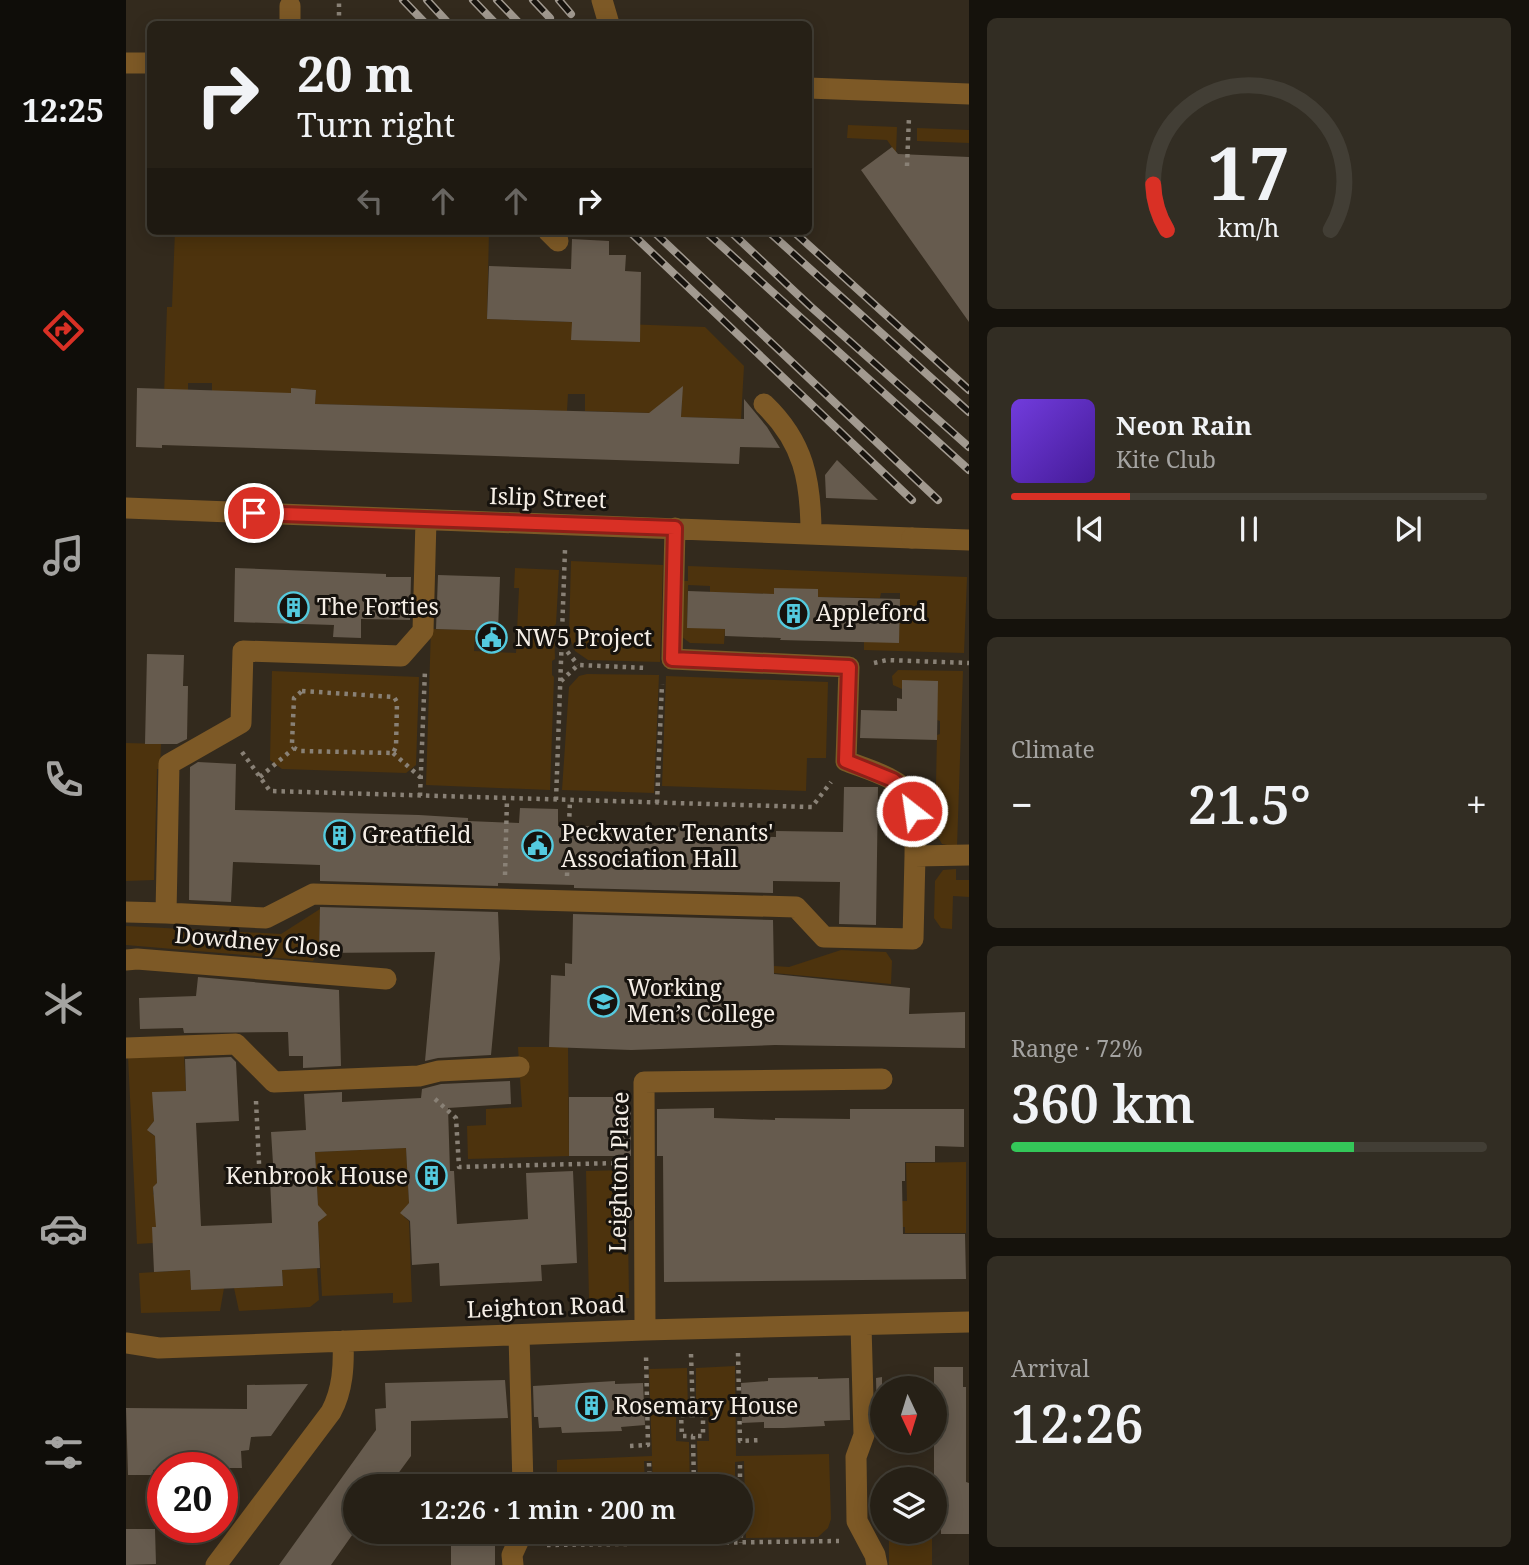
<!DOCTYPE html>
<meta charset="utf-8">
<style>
body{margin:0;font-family:"Noto Serif",serif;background:#322d23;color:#f1f3f6;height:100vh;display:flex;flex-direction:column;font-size:26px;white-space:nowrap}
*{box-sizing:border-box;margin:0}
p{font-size:23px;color:#a4a3a1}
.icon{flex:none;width:38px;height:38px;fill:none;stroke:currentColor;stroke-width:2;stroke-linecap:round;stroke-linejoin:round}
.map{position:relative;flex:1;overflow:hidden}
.details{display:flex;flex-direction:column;gap:18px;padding:18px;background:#15120c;width:560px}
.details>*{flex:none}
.top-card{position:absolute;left:21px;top:21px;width:665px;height:214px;border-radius:10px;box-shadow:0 4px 18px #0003,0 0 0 2px #423e35;background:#262016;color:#f1f3f6;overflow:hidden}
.needle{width:46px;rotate:176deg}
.buttons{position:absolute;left:744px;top:1376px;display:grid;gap:14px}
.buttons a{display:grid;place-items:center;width:77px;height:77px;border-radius:50%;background:#262016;box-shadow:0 4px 18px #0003,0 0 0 2px #423e35;font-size:35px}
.speed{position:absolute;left:21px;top:1452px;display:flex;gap:14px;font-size:35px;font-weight:700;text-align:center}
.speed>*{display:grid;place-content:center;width:91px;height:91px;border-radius:50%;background:#262016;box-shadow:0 4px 18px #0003,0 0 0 2px #423e35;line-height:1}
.speed .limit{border:10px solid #d22;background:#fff;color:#111}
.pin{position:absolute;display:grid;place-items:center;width:60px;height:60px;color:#fff;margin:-30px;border:4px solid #fff;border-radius:50%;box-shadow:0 2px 7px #0007}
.me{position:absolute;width:77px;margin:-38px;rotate:330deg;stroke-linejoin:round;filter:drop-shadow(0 0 5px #0008)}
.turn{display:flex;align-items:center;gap:24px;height:147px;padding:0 35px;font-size:32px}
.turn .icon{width:91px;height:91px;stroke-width:2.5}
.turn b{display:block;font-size:49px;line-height:60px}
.lanes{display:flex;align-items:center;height:66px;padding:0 35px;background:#0003;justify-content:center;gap:35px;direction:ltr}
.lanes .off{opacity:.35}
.big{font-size:52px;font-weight:600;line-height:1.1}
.details .widget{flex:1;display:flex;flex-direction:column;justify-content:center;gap:10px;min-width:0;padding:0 24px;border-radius:10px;background:#322d23}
.details .dial{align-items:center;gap:0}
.dial svg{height:182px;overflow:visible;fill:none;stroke:#423e35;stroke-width:7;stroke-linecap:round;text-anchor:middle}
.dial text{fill:#f1f3f6;stroke:none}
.song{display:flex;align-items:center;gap:21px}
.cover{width:84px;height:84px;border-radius:10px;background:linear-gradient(135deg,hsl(260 70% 55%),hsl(260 70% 35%))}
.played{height:7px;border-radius:4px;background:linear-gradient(90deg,#d93025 25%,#423e35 25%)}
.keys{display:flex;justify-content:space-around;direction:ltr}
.heat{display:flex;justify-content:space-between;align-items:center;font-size:38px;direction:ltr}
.charge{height:10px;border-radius:5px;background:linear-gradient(90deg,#34c759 72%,#423e35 0)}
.trip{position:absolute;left:217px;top:1474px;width:410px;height:70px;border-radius:35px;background:#262016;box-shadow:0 4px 18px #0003,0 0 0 2px #423e35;font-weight:600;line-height:70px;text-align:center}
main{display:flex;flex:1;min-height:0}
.menu{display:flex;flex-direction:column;width:126px;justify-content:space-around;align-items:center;background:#0f0d09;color:#a4a3a1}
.menu .icon{width:49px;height:49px}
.menu .active{color:#d93025}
.menu b{font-size:32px;color:#f1f3f6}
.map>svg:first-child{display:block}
.green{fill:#4d330d}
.building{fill:#665b4e}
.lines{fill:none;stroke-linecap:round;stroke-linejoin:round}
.path{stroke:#898176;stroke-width:4.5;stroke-dasharray:3.5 5;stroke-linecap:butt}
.minor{stroke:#7d5926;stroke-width:21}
.rail-casing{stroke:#a29a90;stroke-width:8}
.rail{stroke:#17130e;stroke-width:5;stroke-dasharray:16;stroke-linecap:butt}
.minor-bridge{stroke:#7d5926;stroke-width:21}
.route-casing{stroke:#8d1f18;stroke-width:18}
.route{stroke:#d93025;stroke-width:12}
.labels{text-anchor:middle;stroke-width:6;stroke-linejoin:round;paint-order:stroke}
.street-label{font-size:23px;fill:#f6efe7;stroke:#17130e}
.poi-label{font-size:23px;fill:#f6efe7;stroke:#17130e;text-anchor:start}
</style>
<main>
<nav class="menu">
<b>12:25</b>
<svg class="icon active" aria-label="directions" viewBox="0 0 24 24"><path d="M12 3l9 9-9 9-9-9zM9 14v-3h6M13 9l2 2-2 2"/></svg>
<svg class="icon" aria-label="music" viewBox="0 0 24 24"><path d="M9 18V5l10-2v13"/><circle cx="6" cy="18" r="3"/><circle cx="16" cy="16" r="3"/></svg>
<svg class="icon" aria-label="phone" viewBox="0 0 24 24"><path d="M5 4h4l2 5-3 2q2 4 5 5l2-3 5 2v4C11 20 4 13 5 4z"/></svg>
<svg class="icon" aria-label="climate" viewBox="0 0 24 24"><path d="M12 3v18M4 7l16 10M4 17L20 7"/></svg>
<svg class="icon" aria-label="car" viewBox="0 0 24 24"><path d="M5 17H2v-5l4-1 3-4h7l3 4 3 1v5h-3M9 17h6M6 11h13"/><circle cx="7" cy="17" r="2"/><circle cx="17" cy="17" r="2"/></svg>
<svg class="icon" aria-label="filters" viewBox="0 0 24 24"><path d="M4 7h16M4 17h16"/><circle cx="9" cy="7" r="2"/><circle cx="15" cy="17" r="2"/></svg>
</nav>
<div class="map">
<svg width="843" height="1565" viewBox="0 0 843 1565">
<rect width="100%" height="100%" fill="#332a1d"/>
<path class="green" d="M722,125L771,127L770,153L761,140L721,138Z
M791,128L843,130V143L791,141Z
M49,231H363L361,319L579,327L618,366L615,419L555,417L556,402L527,413L459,411V394H442L441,411L189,404L190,390L175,389L173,403C135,392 126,388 86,398V383H62V397L38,396L41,307H46Z
M445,561L537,565L534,662L462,660L449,651L443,636Z
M562,566L841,577L838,653L738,650V634H773L774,593H755L754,598L692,597L648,588V594L584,592V586L562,585L561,627L599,629L598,644L564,643L556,637L557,581H562Z
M389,568L433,570L430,624L428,626L429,659L426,661V675L428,677L424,790L300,785L305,629L349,630L348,651L390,653L393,588H388Z
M772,670L837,671L831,847L816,844L809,832L811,735L814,734V721L811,720L776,680V689L767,685L766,676Z
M146,671L293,677L290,765L280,773L156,769L144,760Z
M461,674L533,675L528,793L436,790L443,687L453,676Z
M540,676L702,682L700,758H681L680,791L536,786Z
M0,743L35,744L34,769H31L28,880L0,881Z
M830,869V880H843V897L827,896L826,929L815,928L808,918L809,881L817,870Z
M194,909L193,950L187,961L0,945V926L155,934Z
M715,950L760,952L766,961L765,984L648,973V966L663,967Z
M392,1047H442L443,1156L342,1159L341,1126L360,1125V1109L396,1107Z
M58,1054L60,1091L27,1092L28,1121L25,1125L24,1133L29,1136L31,1183L27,1188V1194L32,1199L33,1227L27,1243L11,1244L2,1056Z
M280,1148L283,1203L279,1208L278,1217L283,1221L286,1302L267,1303V1293L196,1296L192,1222L197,1218L192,1205L189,1152Z
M840,1162V1233H779V1227H748L727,1202L781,1201L780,1163Z
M501,1170L503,1298L463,1299L460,1171Z
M191,1268L193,1300L184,1307L113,1311L108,1288L157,1286L156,1270Z
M64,1270L65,1290L98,1288L94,1311L15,1313L13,1273Z
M609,1366L610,1456L703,1454L705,1519L702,1528L692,1537L620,1538L618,1461L609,1462V1485L572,1486L571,1441H583L582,1410H570V1368Z
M561,1368L562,1410H550V1441L563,1442L564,1486H527L526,1461H518L519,1486H431V1460L526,1456L523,1369Z
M432,1531H520V1539L433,1540Z
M763,1531H806V1565H763Z"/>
<path class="building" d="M766,147L772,154L843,157V322L735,170Z
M446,239L483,241V255H500L499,271L515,272L514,342L445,340L446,322L361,319L363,266L445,269Z
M557,386L555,417L618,419V399L641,427L654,448L614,447L613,464L36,445V448L10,447L11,388L165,393V388L190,390L189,404L523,413Z
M711,460L752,500L700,498L699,475Z
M109,568L260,574V577H285L284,620L235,619V638L207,637L208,625L108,622Z
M312,575L374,577L372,631L310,629Z
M648,588L692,589V597L774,599L773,643L654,640L655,638L599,636V629L561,628L562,591L648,594Z
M21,654L58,655L57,686H62L61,739L51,744H19Z
M776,680L812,681L811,740L734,738L735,710L771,711V698L776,699Z
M72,762L110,764L109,810L293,815L342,818V821L393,823L394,808L432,809V826H482V832L549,833V827L588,829V836L650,837V831L717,832L718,787H752L750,925L713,924L714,882L647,881V893L448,888V885L372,883V886L194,881V865L107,862L105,902L63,900L64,767Z
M194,907L372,912L374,959L365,1055L312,1058L299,1061L309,952L193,953Z
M447,914L647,920L648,974L784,988L783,1014L839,1012V1048L649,1045L505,1050L423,1047L425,975L439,976V963L446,964Z
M72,977L213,990L215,1066L177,1068V1056H163L162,1032L58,1033L57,1028L14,1029L13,998L70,996Z
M105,1057L110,1062L113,1121L70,1123L75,1226L146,1223L144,1179H148L145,1132L180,1130L178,1094L216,1092V1102L295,1098L296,1089L315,1084L384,1081L385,1104L322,1108L324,1171H328L331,1224L402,1219L400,1173L447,1171L451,1263L415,1265L416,1281L314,1286L313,1263L286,1265L284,1221L274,1213L283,1203L280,1148L189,1152L192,1205L201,1215L192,1222L194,1268L156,1270L157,1286L65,1290L64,1270L28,1272L26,1227H30L27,1187L31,1183L29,1136L21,1130L28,1121L26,1092L60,1091L59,1059Z
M443,1097H502V1109H505V1156H443Z
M588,1108V1118L649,1120V1118L724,1119V1109H838V1147L809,1146V1162H779V1181H776L777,1234H839L840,1279L538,1282L537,1156H531V1109Z
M808,1367H837V1387H840V1482L843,1483V1534H815V1524H808Z
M692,1377V1379L723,1378L724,1420L698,1421L699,1426L658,1428H638V1422L616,1423L615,1383L642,1381V1378Z
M756,1377V1418L751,1419L750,1378Z
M379,1380L382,1418L285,1421V1456L263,1486H229V1531L205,1565H153L250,1430L249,1409L260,1408L259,1383Z
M489,1381V1384L517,1383L519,1425L495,1427L496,1431L436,1433L435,1427L413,1428L412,1417H408L407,1386Z
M182,1384L145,1436L125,1437L123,1450L115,1451L116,1468H37L27,1470V1475H2L0,1408L121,1409V1385Z
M0,1529H29L30,1564L0,1565Z
M325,1531H369V1565H325Z"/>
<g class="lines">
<path class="path" d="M213,24V0
M781,166L783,117
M436,645L452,665
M748,663L761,660L843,663
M435,681L452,665L522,668
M176,691L268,697L271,702L270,747L267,753L174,751L168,748L166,743L168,698Z
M116,752L144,791L686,807L705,782
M267,753L294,777
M134,777L168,748
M294,796L299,670
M430,800L439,550
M531,803L536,684
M379,875L381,799
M441,876L444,800
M309,1099L330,1118L333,1167L492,1163
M130,1101L134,1184
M612,1353L614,1441L635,1440
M565,1354L567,1415H577V1436H567L568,1486
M567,1415H555L556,1436H567
M504,1446L522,1445L520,1355
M523,1463L524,1486
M614,1465V1486
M614,1500L615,1543
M525,1531V1544
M421,1545L713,1541"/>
<path class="minor" d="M476,0L483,24
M164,24V6
M0,63H24
M682,88L843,94
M422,231L432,241
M638,404C678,442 685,481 685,534
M0,508L786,538
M300,520L297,631L275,656L117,651L115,723L43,764L40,913L140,918L187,894L670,907L698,937L787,939L789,856L843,855
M549,528L546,659L723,667L720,761C737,768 775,778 783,795C791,810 789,839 789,856
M0,912L40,913
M0,960L11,959L260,979
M0,1048L110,1044L148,1082L293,1076L313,1071L393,1067
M735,1325L738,1435L730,1457L731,1521L749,1555L751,1565
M519,1330L518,1082L756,1079
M393,1335L397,1486
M0,1343L33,1348L519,1330L843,1322
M90,1565L205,1412C217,1390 218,1365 217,1341
M387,1565L386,1555L397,1531"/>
<defs>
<path id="rail" d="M277,0L300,24
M301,0L323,24
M347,0L370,24
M371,0L394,24
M407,0L424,18
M433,0L445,14
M503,231L786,500
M527,231L812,500
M579,231L843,470
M604,231L684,306L843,447
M642,231L843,412
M667,231L843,390"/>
</defs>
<use href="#rail" class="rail-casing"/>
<use href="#rail" class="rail"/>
<path class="minor-bridge" d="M786,538L843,540"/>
</g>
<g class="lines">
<defs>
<path id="route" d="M128,513L549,528L546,659L723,667L720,761L767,780L783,794L786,811"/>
</defs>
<use href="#route" class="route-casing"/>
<use href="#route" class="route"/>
</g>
<defs>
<symbol id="building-ring" viewBox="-11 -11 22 22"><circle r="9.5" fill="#17130e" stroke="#54cade" stroke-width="1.5"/><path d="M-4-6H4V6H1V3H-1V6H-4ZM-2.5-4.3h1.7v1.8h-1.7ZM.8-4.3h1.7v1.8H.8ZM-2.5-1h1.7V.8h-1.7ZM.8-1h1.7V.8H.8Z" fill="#54cade"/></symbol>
<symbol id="civic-ring" viewBox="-11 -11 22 22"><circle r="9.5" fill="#17130e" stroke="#54cade" stroke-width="1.5"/><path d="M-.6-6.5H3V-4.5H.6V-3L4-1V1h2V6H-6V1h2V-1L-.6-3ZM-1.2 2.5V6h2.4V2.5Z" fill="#54cade"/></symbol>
<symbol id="university-ring" viewBox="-11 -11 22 22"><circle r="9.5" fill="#17130e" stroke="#54cade" stroke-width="1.5"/><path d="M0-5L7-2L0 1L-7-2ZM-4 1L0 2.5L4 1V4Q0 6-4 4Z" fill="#54cade"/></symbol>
</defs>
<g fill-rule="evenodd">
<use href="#building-ring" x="150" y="590" width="35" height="35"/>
<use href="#building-ring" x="650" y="596" width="35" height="35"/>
<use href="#civic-ring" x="348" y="620" width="35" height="35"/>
<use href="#building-ring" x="196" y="818" width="35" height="35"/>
<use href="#civic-ring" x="394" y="828" width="35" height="35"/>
<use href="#university-ring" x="460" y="984" width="35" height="35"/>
<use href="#building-ring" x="288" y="1158" width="35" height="35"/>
<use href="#building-ring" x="448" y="1388" width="35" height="35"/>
</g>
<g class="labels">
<g class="street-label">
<text transform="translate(422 498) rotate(2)" y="8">Islip Street</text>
<text transform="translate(132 942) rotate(5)" y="8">Dowdney Close</text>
<text transform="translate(493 1172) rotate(-89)" y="8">Leighton Place</text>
<text transform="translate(420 1307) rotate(-2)" y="8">Leighton Road</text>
</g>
<g class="poi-label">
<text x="191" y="615">The Forties</text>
<text x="690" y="621">Appleford</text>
<text x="389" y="646">NW5 Project</text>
<text x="435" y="841">Peckwater Tenants'<tspan x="435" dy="26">Association Hall</tspan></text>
<text x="236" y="843">Greatfield</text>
<text x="501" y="996">Working<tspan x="501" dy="26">Men’s College</tspan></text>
<text x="282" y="1184" text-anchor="end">Kenbrook House</text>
<text x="488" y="1414">Rosemary House</text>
</g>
</g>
</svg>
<div class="buttons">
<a><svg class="needle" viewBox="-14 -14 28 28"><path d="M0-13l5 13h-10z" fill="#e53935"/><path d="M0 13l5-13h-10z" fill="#a4a3a1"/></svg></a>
<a><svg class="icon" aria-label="layers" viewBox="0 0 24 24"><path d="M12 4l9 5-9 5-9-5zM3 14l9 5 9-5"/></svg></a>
</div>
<div class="speed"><div class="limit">20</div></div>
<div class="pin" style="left:128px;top:513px;background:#d93025"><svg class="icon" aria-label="arrive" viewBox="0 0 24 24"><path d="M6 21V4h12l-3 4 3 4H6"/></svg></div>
<svg class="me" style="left:786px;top:811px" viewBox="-20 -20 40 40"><circle r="17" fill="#d93025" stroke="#fff" stroke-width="3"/><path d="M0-11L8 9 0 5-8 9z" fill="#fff"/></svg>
<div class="trip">12:26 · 1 min · 200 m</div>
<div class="top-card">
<div class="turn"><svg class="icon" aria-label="right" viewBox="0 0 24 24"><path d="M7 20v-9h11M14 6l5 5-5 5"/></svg><div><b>20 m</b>Turn right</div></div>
<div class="lanes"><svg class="icon off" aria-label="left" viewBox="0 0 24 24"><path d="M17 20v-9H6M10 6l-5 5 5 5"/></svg><svg class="icon off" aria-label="ahead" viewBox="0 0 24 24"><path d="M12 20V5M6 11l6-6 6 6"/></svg><svg class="icon off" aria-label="ahead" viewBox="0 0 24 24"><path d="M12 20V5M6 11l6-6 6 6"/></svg><svg class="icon" aria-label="right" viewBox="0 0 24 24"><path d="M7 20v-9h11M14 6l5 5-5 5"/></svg></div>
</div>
</div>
<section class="details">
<div class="widget dial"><svg viewBox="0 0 100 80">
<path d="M14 69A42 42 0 1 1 86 69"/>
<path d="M14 69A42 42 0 0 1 8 49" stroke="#d93025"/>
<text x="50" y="56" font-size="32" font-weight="700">17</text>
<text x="50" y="72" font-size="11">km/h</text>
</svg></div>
<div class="widget">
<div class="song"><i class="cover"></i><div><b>Neon Rain</b><p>Kite Club</p></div></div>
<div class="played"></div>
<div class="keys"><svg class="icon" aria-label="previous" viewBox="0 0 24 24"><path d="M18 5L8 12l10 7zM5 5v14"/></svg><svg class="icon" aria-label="pause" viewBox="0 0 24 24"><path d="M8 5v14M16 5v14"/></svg><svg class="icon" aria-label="next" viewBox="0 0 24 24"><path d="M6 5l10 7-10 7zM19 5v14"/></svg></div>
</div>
<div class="widget"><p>Climate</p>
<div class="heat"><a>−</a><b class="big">21.5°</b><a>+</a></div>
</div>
<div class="widget"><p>Range · 72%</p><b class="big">360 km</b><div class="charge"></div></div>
<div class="widget"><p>Arrival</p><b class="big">12:26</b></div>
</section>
</main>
